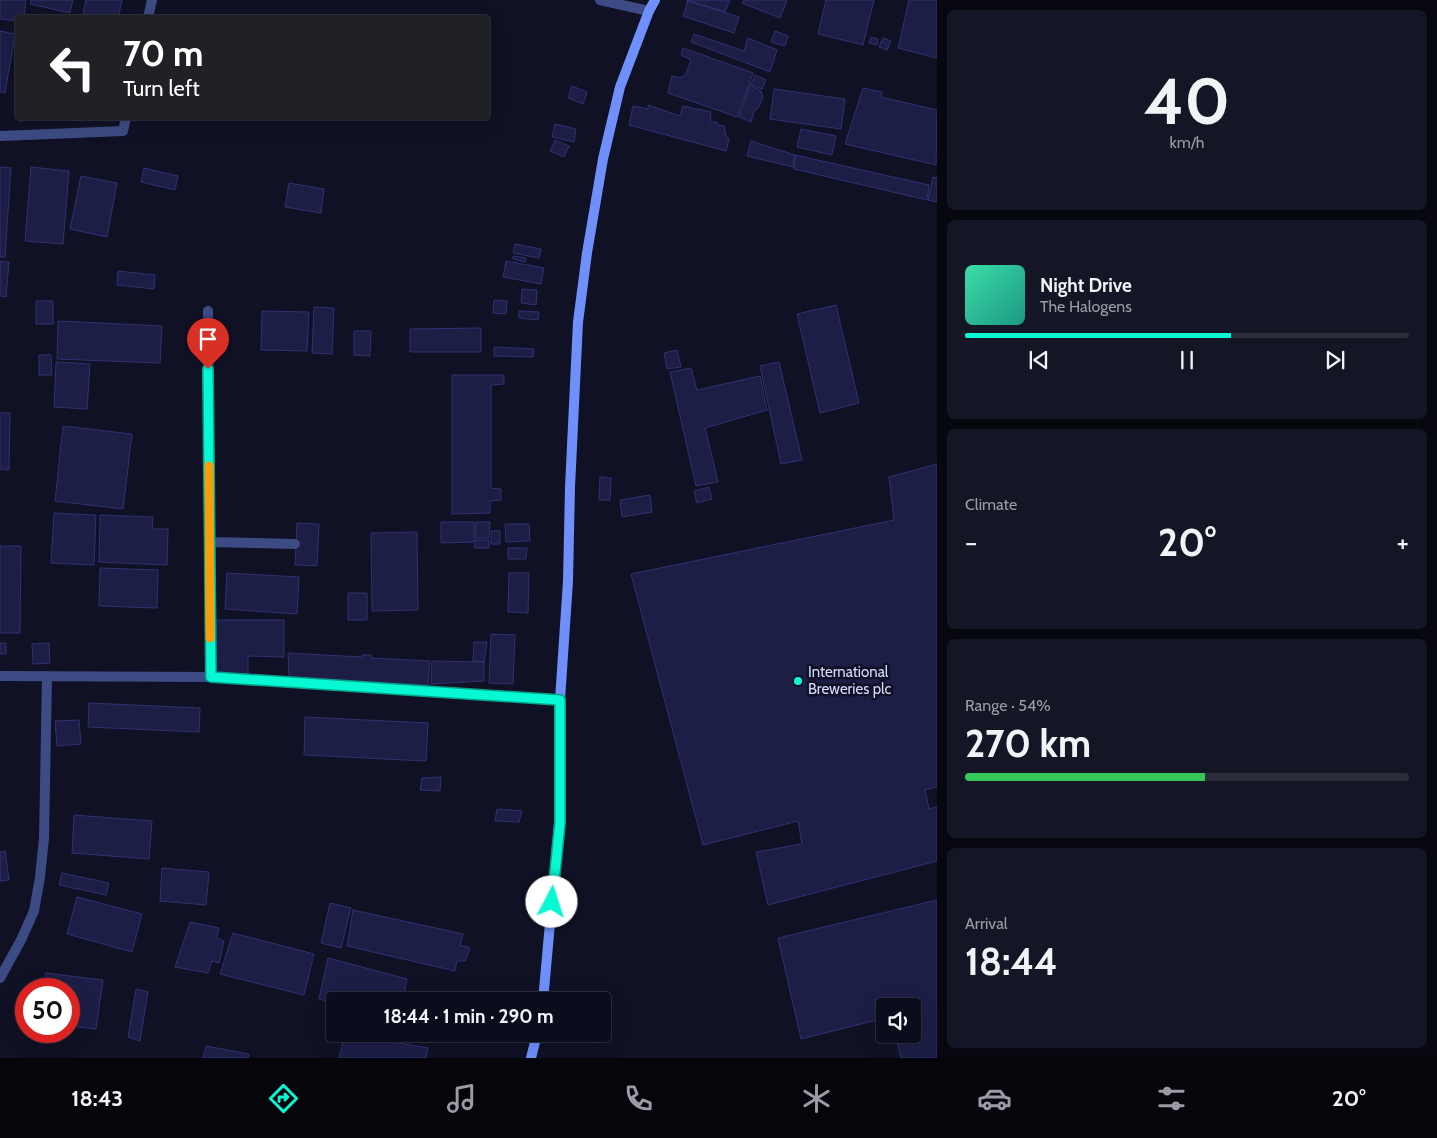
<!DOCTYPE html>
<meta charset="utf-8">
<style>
body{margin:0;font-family:Cabin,sans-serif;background:#151625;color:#f1f3f6;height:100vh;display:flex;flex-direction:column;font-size:19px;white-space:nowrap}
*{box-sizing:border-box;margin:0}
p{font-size:16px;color:#9a9ca3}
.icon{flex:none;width:28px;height:28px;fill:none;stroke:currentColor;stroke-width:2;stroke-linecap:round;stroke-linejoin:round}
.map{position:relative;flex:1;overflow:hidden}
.details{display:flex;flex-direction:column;gap:10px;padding:10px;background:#07070f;width:500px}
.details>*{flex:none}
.top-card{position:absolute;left:15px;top:15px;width:475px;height:105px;border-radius:5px;box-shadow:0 5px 20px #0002,0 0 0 1px #2c2d3b;background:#202124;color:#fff;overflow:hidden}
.fabs{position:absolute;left:876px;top:998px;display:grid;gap:10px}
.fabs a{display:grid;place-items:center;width:45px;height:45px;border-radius:5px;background:#0c0d1c;box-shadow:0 5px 20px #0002,0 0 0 1px #2c2d3b;font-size:25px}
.speed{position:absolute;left:15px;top:978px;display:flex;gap:10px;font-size:25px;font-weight:700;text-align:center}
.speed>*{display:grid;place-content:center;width:65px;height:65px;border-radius:50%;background:#0c0d1c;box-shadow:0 5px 20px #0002,0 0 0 1px #2c2d3b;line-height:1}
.speed .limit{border:8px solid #d22;background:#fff;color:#111}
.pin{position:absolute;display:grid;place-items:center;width:42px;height:42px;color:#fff;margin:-51px -21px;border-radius:50% 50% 50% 0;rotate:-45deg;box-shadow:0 0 5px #0007}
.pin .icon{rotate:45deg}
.me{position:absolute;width:55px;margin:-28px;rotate:5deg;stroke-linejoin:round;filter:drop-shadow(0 0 4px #0008)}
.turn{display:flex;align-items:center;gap:18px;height:105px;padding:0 25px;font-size:22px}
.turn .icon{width:65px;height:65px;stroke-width:2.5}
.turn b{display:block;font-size:35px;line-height:42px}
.big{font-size:38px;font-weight:700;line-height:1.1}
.details .tile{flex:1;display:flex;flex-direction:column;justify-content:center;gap:8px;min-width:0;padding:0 18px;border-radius:8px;background:#151625}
.details .dial{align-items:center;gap:0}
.dial b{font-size:65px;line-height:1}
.song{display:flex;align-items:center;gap:15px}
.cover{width:60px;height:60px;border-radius:8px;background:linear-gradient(135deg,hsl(160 70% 55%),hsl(170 70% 35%))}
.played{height:5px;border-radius:2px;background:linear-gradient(90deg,#07f8d3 60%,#2c2d3b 60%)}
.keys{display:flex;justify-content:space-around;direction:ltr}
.heat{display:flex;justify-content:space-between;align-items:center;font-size:28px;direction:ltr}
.charge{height:8px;border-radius:4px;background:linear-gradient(90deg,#34c759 54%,#2c2d3b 0)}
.trip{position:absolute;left:326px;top:992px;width:285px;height:50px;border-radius:5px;background:#0c0d1c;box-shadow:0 5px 20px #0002,0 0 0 1px #2c2d3b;font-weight:700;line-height:50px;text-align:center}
.tabs{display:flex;height:80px;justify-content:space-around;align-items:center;background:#05050b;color:#9a9ca3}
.tabs .icon{width:35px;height:35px}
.tabs .selected{color:#07f8d3}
.tabs b{font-size:22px;color:#f1f3f6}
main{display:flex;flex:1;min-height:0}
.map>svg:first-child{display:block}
.building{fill:#1c1e46;stroke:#2f3271}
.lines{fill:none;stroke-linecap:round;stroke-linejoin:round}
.minor{stroke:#3c4b83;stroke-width:10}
.secondary{stroke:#6f8ffb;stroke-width:10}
.route-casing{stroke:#05a189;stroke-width:12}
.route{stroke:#07f8d3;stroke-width:9}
.slow{stroke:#f59e0b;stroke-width:9}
.poi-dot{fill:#07f8d3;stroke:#101125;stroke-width:2}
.labels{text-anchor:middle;stroke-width:5;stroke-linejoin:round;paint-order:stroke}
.poi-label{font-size:15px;fill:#d5dbfe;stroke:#101125;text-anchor:start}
</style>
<main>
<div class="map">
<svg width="937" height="1058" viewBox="0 0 937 1058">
<rect width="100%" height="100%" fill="#101125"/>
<path class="building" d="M0,0H26L24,18H18V21L0,19Z
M31,0H73L70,13L30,4Z
M86,0H122L118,18H82Z
M686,0H730L725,12Z
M744,0H787L780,18L742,3Z
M826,0H874L863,45L818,34Z
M909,0H937V58L898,48Z
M688,1L739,17L734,33L683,16Z
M0,31L15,34L5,93L0,92Z
M775,31L788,36L785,46L771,42Z
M694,34L744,51L748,38L777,50L770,72L691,42Z
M871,37L878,39L877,45L869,43Z
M883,38L891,41L887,50L879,47Z
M683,48L753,73L737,117L668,93L672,76L681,78L686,74L691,60L681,55Z
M755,75L766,80L762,89L751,84Z
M750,85L761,91L763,97L758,108L754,111L751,122L739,117Z
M572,86L587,92L583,104L568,98Z
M863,88L882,92L881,97L937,110L936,165L845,144Z
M774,89L845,99L841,129L770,119Z
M648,105L680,116L683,106L711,112L710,122H717V125L724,126L726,136L729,139L726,151L629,125L633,106L648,109Z
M20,118H46L20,121Z
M555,124L576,129L574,142L552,137Z
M801,129L836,136L832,155L797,147Z
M555,140L569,146L564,157L550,151Z
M751,141L795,155L793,167L747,156Z
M795,155L929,185L927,200L794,169Z
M0,167L11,168L5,257H0Z
M31,167L69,171L63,244L25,241Z
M144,168L178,176L175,190L141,182Z
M81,176L117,183L107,237L70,229Z
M933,177L937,178V202L928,200Z
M289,183L324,189L321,213L285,207Z
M515,244L541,249L539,258L513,253Z
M513,256L526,258L525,262L513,259Z
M0,261L9,262L6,297L0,296Z
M506,261L544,268L541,284L503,277Z
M118,271L155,275L154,289L117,285Z
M522,289L537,290L536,305L521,303Z
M494,300L507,301L506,314L493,313Z
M36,301H53V324H36Z
M836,305L859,403L820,413L797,314Z
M314,307L334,308L332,354L312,353Z
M262,311L309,312L307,351L261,350Z
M519,311L539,312L538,320L519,318Z
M58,321L162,326L160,363L57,359Z
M481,328V352H410V329Z
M354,331H371L370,356L354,355Z
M494,347L534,349L533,357L494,356Z
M677,350L681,367L667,369L664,353Z
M39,355H51L52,375H39Z
M56,362L90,364L87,409L54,407Z
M779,362L802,460L781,464L760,366Z
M691,368L697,390L760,376L767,410L705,428L718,482L696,486L670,372Z
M452,375H504V384L491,385V488L501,489V500L490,501V513L452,514Z
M0,413H10L9,470L0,469Z
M63,426L132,434L123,509L55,501Z
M937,464V787L925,790L929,809L937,807V861L768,905L756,852L802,844L798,821L703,845L631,574L894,520L889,477Z
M600,477L611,478L610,500H599Z
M709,487L712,499L697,503L694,491Z
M650,495L652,512L622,517L620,500Z
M54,513L96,515L94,565L51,563Z
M100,515L153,517L152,529H168L167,565L99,562Z
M441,522H474V542L441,543Z
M476,522H490L489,538H475Z
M297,523L319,524L317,566L295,565Z
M505,524H529L530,541L506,542Z
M491,531H500V544H491Z
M417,532L418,610L372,611L371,533Z
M475,540H489V548H475Z
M0,546H21L20,633H0Z
M508,548H527L526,559H508Z
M100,568L158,570L157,608L99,606Z
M227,573L299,577L297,614L225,609Z
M509,573H529L528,613L508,612Z
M348,593H367V620H348Z
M215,620H284V657L248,656V674H215Z
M491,634L515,635L513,684L489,683Z
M474,642H487L484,662L473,661Z
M0,643H6V654H0Z
M49,643L50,663L33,664L32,644Z
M288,653L362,657V655H371L372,658L430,661L428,685L289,677Z
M432,661L484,662V681L431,684Z
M89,703L200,708L199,732L88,727Z
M305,717L428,723L426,761L304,755Z
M79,720L81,744L57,746L55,721Z
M441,777L440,791L420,790L422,778Z
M497,809L522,811L519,822L495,821Z
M74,815L152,821L149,859L72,853Z
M5,851L9,880L0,881V852Z
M162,868L209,872L206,905L160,901Z
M62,873L109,883L106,895L59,885Z
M77,897L142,914L132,952L67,934Z
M937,900V1058H901L895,1034H912V1006H885V1018L801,1039L778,938Z
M330,903L351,908L341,948L321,943Z
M353,910L463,934L460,945L470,948L465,961H457L455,971L347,946Z
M190,922L219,928L217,938L224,941L219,963L212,961L208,973L175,967Z
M233,933L314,954L304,995L220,974Z
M328,958L407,979L403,1001H335V1003L319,999Z
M46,973L103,980L96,1029L69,1026V989H38V987L42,988Z
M136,989L148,992L140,1041L128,1037Z
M345,1034L428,1048L426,1058H339Z
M206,1046L249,1054L248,1058H203Z"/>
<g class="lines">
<path class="minor" d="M600,0L649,11
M148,18L152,0
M0,136L123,131L126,118
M208,311L211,677
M210,542L295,544
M0,676L211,677L560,700
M0,978L21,940L34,911L40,877L44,838L47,676"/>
<path class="secondary" d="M543,1001L559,823L560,700L568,581L570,487L578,322L587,253L603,159L620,87L649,11L655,0
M531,1058L537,1034"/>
</g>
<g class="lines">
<defs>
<path id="route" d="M208,369L211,677L560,700V823L552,902"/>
</defs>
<use href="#route" class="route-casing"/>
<use href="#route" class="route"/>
<path class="slow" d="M209,466L210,638"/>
</g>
<circle class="poi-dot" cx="798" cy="681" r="5"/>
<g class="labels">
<g class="poi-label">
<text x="808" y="677">International<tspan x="808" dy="17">Breweries plc</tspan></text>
</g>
</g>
</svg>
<div class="fabs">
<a><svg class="icon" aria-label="sound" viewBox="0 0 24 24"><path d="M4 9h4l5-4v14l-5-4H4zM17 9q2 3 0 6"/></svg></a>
</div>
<div class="speed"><div class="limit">50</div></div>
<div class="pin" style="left:208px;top:369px;background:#d93025"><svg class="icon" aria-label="arrive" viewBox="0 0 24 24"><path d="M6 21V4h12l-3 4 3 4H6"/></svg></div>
<svg class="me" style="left:552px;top:902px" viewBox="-20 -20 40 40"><circle r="19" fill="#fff"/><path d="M0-13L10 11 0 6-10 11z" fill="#07f8d3"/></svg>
<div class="trip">18:44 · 1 min · 290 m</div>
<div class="top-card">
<div class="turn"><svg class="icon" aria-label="left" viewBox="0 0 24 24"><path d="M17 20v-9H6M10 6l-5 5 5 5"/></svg><div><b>70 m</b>Turn left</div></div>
</div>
</div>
<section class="details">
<div class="tile dial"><b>40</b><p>km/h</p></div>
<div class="tile">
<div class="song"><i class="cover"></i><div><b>Night Drive</b><p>The Halogens</p></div></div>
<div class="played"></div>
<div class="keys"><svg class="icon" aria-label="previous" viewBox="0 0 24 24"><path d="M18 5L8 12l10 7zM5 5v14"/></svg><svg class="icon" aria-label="pause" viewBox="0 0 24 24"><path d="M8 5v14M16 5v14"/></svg><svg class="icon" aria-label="next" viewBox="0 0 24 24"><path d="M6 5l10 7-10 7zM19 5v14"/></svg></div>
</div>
<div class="tile"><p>Climate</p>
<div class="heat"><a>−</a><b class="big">20°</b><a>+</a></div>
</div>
<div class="tile"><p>Range · 54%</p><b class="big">270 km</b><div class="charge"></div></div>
<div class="tile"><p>Arrival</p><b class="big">18:44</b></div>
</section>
</main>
<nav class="tabs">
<b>18:43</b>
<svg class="icon selected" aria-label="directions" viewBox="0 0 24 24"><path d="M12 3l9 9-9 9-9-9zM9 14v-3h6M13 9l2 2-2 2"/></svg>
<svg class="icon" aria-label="music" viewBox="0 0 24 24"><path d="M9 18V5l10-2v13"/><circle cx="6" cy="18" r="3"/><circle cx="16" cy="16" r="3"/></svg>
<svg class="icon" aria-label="phone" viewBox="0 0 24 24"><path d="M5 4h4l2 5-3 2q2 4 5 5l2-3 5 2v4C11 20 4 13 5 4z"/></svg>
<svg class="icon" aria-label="climate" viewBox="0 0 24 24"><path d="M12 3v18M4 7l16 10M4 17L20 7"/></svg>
<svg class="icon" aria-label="car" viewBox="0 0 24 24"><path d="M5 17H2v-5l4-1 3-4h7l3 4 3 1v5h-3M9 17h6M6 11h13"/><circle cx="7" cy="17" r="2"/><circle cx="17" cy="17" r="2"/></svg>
<svg class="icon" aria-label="filters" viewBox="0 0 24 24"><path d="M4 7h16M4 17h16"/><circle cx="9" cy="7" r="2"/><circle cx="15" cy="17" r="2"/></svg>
<b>20°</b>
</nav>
